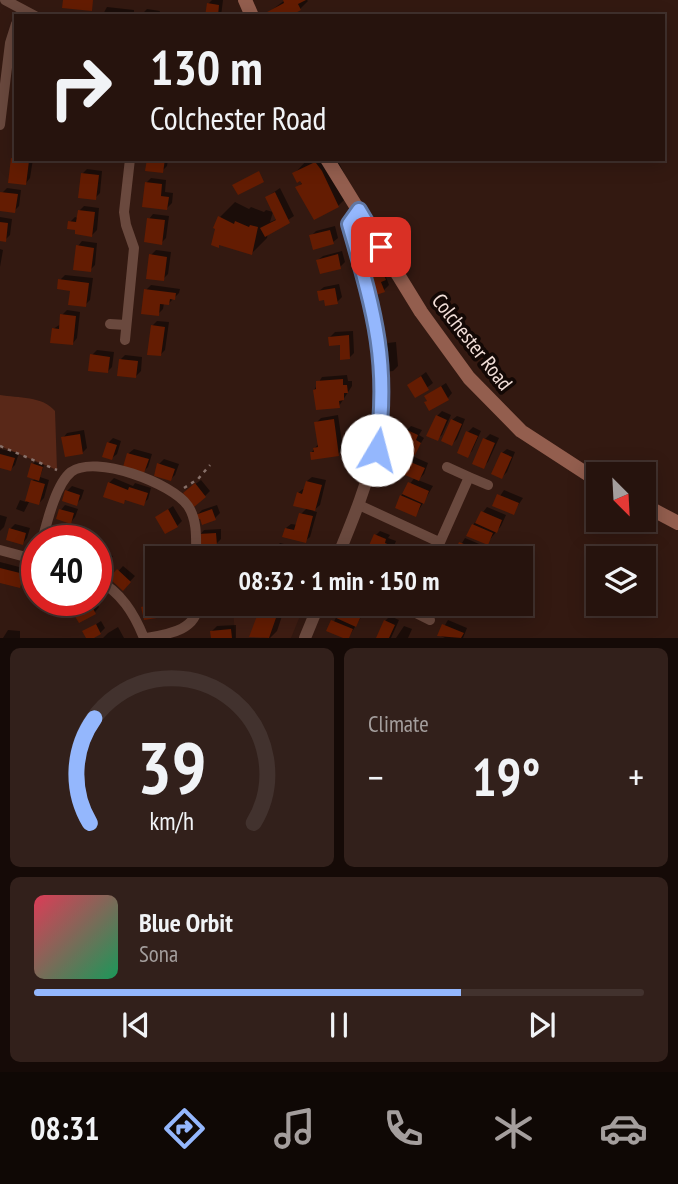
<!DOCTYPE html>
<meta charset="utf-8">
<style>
body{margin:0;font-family:"PT Sans Narrow",sans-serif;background:#32201b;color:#f1f3f6;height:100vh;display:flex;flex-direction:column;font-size:26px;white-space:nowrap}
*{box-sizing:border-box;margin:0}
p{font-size:23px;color:#a49e9d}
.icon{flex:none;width:38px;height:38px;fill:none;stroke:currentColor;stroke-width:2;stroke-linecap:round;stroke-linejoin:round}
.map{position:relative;height:638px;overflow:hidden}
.sheet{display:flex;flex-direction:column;gap:10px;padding:10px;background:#150a07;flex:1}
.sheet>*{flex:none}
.guide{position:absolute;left:14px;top:14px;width:651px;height:147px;border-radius:0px;box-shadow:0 4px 18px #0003,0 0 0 2px #42322e;background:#26130d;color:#f1f3f6;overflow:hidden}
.needle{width:46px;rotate:156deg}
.controls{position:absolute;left:586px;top:462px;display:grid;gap:14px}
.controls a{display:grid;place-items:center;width:70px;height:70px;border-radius:0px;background:#26130d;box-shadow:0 4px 18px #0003,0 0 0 2px #42322e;font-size:35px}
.speed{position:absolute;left:21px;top:525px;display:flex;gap:14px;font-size:35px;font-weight:700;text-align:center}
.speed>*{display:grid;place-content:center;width:91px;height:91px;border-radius:50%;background:#26130d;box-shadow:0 4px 18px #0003,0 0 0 2px #42322e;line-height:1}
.speed .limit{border:10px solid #d22;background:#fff;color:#111}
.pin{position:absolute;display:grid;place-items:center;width:60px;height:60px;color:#fff;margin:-30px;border-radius:14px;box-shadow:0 4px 10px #0006}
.me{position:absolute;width:77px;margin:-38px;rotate:8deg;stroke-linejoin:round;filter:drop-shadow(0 0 5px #0008)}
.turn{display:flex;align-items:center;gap:24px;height:147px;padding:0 21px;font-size:32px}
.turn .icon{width:91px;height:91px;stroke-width:2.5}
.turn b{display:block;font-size:49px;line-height:60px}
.big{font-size:52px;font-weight:600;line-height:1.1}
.sheet .widget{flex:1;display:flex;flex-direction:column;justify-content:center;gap:10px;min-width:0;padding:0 24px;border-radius:10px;background:#32201b}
.sheet .dial{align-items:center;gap:0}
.dial svg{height:182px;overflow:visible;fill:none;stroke:#42322e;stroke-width:7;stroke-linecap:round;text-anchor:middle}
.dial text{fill:#f1f3f6;stroke:none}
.song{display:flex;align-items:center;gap:21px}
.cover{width:84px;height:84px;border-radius:10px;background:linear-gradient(135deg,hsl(350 70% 55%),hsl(150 70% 35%))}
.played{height:7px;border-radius:4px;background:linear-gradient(90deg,#94b7fd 70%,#42322e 70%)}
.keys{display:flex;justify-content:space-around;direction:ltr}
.heat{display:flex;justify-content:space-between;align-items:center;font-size:38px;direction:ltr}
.sheet .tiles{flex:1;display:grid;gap:10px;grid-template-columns:1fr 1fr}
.widget:last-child{grid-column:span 2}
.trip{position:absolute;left:145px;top:546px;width:388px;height:70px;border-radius:0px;background:#26130d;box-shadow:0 4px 18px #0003,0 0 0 2px #42322e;font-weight:600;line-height:70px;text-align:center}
.dock{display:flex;height:112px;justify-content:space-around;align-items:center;background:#0f0805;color:#a49e9d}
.dock .icon{width:49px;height:49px}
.dock .selected{color:#94b7fd}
.dock b{font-size:32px;color:#f1f3f6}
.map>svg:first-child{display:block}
.built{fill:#3e1d13}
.green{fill:#592818}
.shadow{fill:#0007}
.building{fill:#641c02}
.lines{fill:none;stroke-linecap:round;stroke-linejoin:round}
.path{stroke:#877069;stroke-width:2.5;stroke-dasharray:3.5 5;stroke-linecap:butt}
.minor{stroke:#6a493e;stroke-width:10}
.tertiary{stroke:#6a493e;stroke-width:12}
.secondary{stroke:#935e4e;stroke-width:14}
.route-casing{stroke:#6077a4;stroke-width:18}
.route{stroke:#94b7fd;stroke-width:12}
.labels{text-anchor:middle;stroke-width:7;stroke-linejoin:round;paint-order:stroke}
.street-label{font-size:21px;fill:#f1ded8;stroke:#130805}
</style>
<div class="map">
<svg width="678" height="638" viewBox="0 0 678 638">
<rect width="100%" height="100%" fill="#331911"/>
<path class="built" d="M233,606L254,607L300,616L291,638H235Z"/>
<path class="green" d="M0,395C18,398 43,396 55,411L57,470L0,446Z"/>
<path class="shadow" d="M212,0H223L221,16H207L208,4Z
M285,0H307L308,1L300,9L269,12Z
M107,7L134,10V16H102Z
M147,9L160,11L159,14L144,12Z
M16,157V159H33L30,178L26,183L13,159Z
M84,159H103L99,163L84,161Z
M148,159H168L167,166L162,171Z
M308,159H337L353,191L338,206L297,188L303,182L294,174Z
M87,169L102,171L100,193L95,198L82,174Z
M151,178L166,180L165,192L173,193L172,203L167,208L146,183Z
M7,188L21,190L19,206L14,211L0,209L2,193Z
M280,188L294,216L268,233L267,238L252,253L220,217L235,202L249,209L251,207L264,212L266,210L273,212L270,222L277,219L267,197Z
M84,206L99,208L97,230L92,235L77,228L70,222L75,217L78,218L79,211Z
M153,214L169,216L166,238L161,243L149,219Z
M0,217L12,219L10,235L5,240H0Z
M335,226L338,238L333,242L311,236L316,231Z
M82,241L97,243L95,265L90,270L78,246Z
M0,249L3,250L0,267Z
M156,250L171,252L168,274L163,279L151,255Z
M342,251L345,262L340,267L318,260L323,256Z
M386,264L390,274L386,277L389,285L384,290L369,274L374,269Z
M65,275L93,278L90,300L85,305L60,280Z
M339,284L342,297L337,302L325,299L319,291L324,287Z
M151,285L180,289L179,293L169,303H164L163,309L158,314L146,290Z
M67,310L80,312L77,338L73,343L53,329L61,324L62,315Z
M157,321L169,322L165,350L160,355L152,326Z
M353,331L354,353L349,358L341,343L330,337L335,332Z
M396,342L398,366L393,371L385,372L383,348L388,343Z
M97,350L114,352L112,367L107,372L92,355Z
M125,355L142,357L141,371L136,376L121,359Z
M426,372L433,383L416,396L409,385Z
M347,375L348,381H352V386L339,406L314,390L322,377Z
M446,383L452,393L448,398L429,400L426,396Z
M442,411L451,415L442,435L437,439V416Z
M338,415L343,449L338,454L311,453L319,443L316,423L321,418Z
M457,416L465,419L457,439L452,444V420Z
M411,426L422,430L419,435L424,438L415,453L407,430Z
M473,427L481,431L472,451L468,455V432Z
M84,430L87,448L82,453L63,438L67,433Z
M490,434L499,438L488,462L483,467L485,439Z
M113,438L121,441L117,454L112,458L108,443Z
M0,449L19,453L15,465L11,469L0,466Z
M134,449L152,454L148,467L144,471L125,466L129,453Z
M507,449L515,452L507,472L502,477V453Z
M410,455L428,463L424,474L418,480L433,486L416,515L401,496L415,477L405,460Z
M164,459L179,464L175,475L171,479L159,464Z
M35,462L44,465L40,477L49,480L44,498L39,503L30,500L24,512L16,509L20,500L26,502L32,481L36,478L33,464Z
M312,477L326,480L320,505L313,511L317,512L310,537L305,541L286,528L291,524L298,525L301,514L307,508L298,493L303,489H305L307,481Z
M114,478L133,486L135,483L151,488L148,499L143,504L127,499L123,502L109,483Z
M201,480L210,491L205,496L190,488Z
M72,486L84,490L81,499L76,504L67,491Z
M504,490L523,498L513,513L494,505Z
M65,505L78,509L75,517L71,522L61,510Z
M217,505L220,513L215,518L202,523L197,515L202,510Z
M173,506L182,521L177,526L157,517Z
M487,507L506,515L501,526L487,543L473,525Z
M0,515L7,517L4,527L0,531Z
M15,524L30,528L27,538L23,543L10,529Z
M57,528L69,532L67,541H49L52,533Z
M221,529V539L216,544L200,535L204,530Z
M380,531L390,535L388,538L396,541L392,551L386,557L389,558H365L372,549L376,535Z
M465,538L484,546L478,558H459L462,556L456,553Z
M280,543L292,546L288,558H273L275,548Z
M183,544L186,558H168L166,550L171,545Z
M96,549L113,556L103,572L96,569Z
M218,555V558H203L205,556Z
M0,562L27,569L24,582L19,586L0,581Z
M123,566L135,576L123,589L112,578Z
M37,585V596L34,597L30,590Z
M95,600L99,607L95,612L76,613Z
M158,601L160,606L162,604L184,605L179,610L163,609L156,616L143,607L148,603Z
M203,604H219V610L214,615L203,616Z
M267,604H286L277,631L270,638L252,636L261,609Z
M344,604L365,611L348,638L329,630Z
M440,604H460L454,610Z
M390,616L399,620L391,638H378L385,621Z
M448,620L467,628L463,638H445L439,635Z
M101,621L105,628L100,633L88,638L84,632Z
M236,625V638H213L212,631L217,626Z
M404,626L412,629L408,638H396Z
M118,627L124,638H103L108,633Z
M8,630L20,631V638H3Z"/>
<path class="building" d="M63,0H93L92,11L62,8Z
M283,0H306L298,4L301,10L290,16H269L267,12L284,3Z
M207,3L219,5L218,16H205Z
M11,158L29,161L26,185L8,183Z
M147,159H165L163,173L145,171Z
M313,163H316L322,171L339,207L314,220L295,187L302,184L300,181L297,183L292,173Z
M259,171L264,182L238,195L232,185Z
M81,173L99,175L96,200L78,198Z
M145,182L162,184L161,196L169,197L167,210L142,207Z
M0,192L18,194L15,213L0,211Z
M275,192L290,223L265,237L260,228L276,220L265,197Z
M78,210L95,212L92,237L75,234V230L67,229L68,221L76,222Z
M218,216L234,224L235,221L249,227L250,225L258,227L252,255L219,245V248L211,245L215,229L213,228Z
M147,218L165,220L162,245L144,242Z
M0,222L8,223L6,242L0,241Z
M330,230L334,244L313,250L309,235Z
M76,245L94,248L91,272L73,270Z
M149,254L167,257L164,281L146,279Z
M338,254L341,269L320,274L316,260Z
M381,268L386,280L381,282L385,292L376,295L367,273Z
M58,279L89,283L86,307L68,305L70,291L57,289Z
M335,288L338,304L325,306L324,300L319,301L317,291Z
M144,289L176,293L175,300L170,299L169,305L160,304L159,316L141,314Z
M60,314L76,316L73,345L50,343L52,328L59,329Z
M151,325L165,327L161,356L147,355Z
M349,335L350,359L340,360V345L329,346L328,337Z
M90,354L110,357L108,373L88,371Z
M119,359L138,361L136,378L117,376Z
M421,376L429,390L415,398L407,385Z
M343,379V385H347L348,393H344V400L339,401L340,408L316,410L313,390L316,389V381Z
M441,386L449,400L429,411L424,402L427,401L424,396Z
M436,415L447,420L438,441L426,436Z
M334,419L339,456L311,460L310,452H314L313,448L318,447L314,422Z
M451,419L462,424L452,446L441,441Z
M405,429L418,435L416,440L421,443L415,455L400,448Z
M466,431L478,436L468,458L457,453Z
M80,434L83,454L65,457L61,437Z
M483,438L495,443L484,469L472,464Z
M107,442L117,445L112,460L102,457Z
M501,452L512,457L502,479L491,474Z
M127,453L149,459L144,473L123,467Z
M0,454L15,458L11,471L0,468Z
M403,459L425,468L419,481L398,472Z
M31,463L43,467L39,481L27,477Z
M157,463L175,469L171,481L154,476Z
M31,480L45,484L39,505L25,501Z
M306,481L322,485L315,511L293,506L297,492L302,494Z
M108,482L128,490L129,487L148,493L144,506L125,500L124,504L103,497Z
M408,482L429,491L424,504L402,494Z
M195,483L206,497L194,507L183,493Z
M65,490L80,495L77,506L62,501Z
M497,494L519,503L514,515L492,506Z
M400,495L421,504L416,517L395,508Z
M59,509L74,513L71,524L56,519Z
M168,509L178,527L165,534L155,517Z
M212,509L216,520L202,525L200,519L197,520L195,515Z
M481,511L502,520L497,533L475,523Z
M299,513L313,516L306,543L282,537L285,528L294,530Z
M472,524L493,533L488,545L466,536Z
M9,528L26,533L23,545L6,540Z
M216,533L217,545L201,546L198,534Z
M374,534L386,539L385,543L392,546L387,558L367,550Z
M459,542L481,551L478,558H463L454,554Z
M273,547L288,550L287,558H271Z
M164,549H179V558H164Z
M96,555L109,561L103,574L96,571Z
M0,568L24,574L20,588L0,583Z
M117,569L131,582L123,591L109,578Z
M55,600H69L72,606L55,614L50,602Z
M90,603L96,614L79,623L73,613Z
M154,604L157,618L144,620L141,607Z
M160,604H179L180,612L162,615Z
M202,604H220V606H214L215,616L201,617Z
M339,606L361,616L356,627L334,617Z
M260,608L277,615L269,638L249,637Z
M331,620L353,629L349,638H343L326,631Z
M384,620L395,625L389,638H376Z
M96,624L101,634L94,638H86L82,631Z
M442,624L464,633L461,638L437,636Z
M231,629L232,638H211L210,631Z"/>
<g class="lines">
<path class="path" d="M0,446L57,470
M184,488L198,479L210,465"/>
<path class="minor" d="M5,0L35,16
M0,125L10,43L16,24
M110,324L126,325
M125,340L134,248L126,225L124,212L130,159
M447,467L469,477
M359,505L439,542
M42,541C47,522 56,484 71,472C95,454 172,483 188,506C198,521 196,541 196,558
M0,550L37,560
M433,558L469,477L488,485
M96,579C121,592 134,613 144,638
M415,604L412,611L430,620
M398,605L412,611
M147,638C169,634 197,630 198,604"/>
<path class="tertiary" d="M337,558C370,479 396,410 377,323C369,290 358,257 349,224L359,210
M305,638L319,604"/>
<path class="secondary" d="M245,0L252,16
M327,159L421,312L469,378L521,431L598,481
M644,505L678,523"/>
</g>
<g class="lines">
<defs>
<path id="route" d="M377,450C390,361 373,308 349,224L359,210L381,247"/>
</defs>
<use href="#route" class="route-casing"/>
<use href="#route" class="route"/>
</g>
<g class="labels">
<g class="street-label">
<text transform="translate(472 342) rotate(52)" y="7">Colchester Road</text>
</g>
</g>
</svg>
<div class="controls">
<a><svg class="needle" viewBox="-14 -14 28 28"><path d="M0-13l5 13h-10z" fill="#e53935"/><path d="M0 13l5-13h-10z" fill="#a49e9d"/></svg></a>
<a><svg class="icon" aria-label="layers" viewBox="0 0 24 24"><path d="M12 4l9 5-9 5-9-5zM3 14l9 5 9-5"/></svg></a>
</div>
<div class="speed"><div class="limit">40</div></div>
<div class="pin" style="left:381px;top:247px;background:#d93025"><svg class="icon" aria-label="arrive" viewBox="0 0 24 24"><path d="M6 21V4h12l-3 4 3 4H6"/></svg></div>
<svg class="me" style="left:377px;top:450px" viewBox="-20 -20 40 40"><circle r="19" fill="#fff"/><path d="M0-13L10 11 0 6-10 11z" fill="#94b7fd"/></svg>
<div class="trip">08:32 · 1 min · 150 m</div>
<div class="guide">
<div class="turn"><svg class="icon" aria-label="right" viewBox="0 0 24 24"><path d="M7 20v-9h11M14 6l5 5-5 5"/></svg><div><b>130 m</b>Colchester Road</div></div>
</div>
</div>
<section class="sheet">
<div class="tiles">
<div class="widget dial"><svg viewBox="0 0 100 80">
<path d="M14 69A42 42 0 1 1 86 69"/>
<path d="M14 69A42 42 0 0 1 16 23" stroke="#94b7fd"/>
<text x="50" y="56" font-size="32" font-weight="700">39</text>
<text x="50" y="72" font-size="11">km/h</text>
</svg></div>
<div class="widget"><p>Climate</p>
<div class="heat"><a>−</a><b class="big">19°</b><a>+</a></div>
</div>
<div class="widget">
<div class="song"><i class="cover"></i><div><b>Blue Orbit</b><p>Sona</p></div></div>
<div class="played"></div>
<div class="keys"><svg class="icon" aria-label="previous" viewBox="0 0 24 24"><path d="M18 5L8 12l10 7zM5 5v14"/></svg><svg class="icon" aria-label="pause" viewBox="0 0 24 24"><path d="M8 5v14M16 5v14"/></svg><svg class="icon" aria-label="next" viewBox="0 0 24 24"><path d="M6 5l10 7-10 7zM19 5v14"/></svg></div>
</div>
</div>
</section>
<nav class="dock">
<b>08:31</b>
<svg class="icon selected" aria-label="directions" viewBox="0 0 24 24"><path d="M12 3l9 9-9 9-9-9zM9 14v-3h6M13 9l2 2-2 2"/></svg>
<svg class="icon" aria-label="music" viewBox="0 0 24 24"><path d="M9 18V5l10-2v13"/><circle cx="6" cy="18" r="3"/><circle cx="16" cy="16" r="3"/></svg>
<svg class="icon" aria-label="phone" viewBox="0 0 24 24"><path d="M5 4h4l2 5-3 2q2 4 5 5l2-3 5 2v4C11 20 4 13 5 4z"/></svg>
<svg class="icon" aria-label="climate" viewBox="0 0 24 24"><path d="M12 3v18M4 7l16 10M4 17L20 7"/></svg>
<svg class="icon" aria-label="car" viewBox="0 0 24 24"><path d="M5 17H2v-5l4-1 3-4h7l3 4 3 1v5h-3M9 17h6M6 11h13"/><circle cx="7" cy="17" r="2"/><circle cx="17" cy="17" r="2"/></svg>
</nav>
